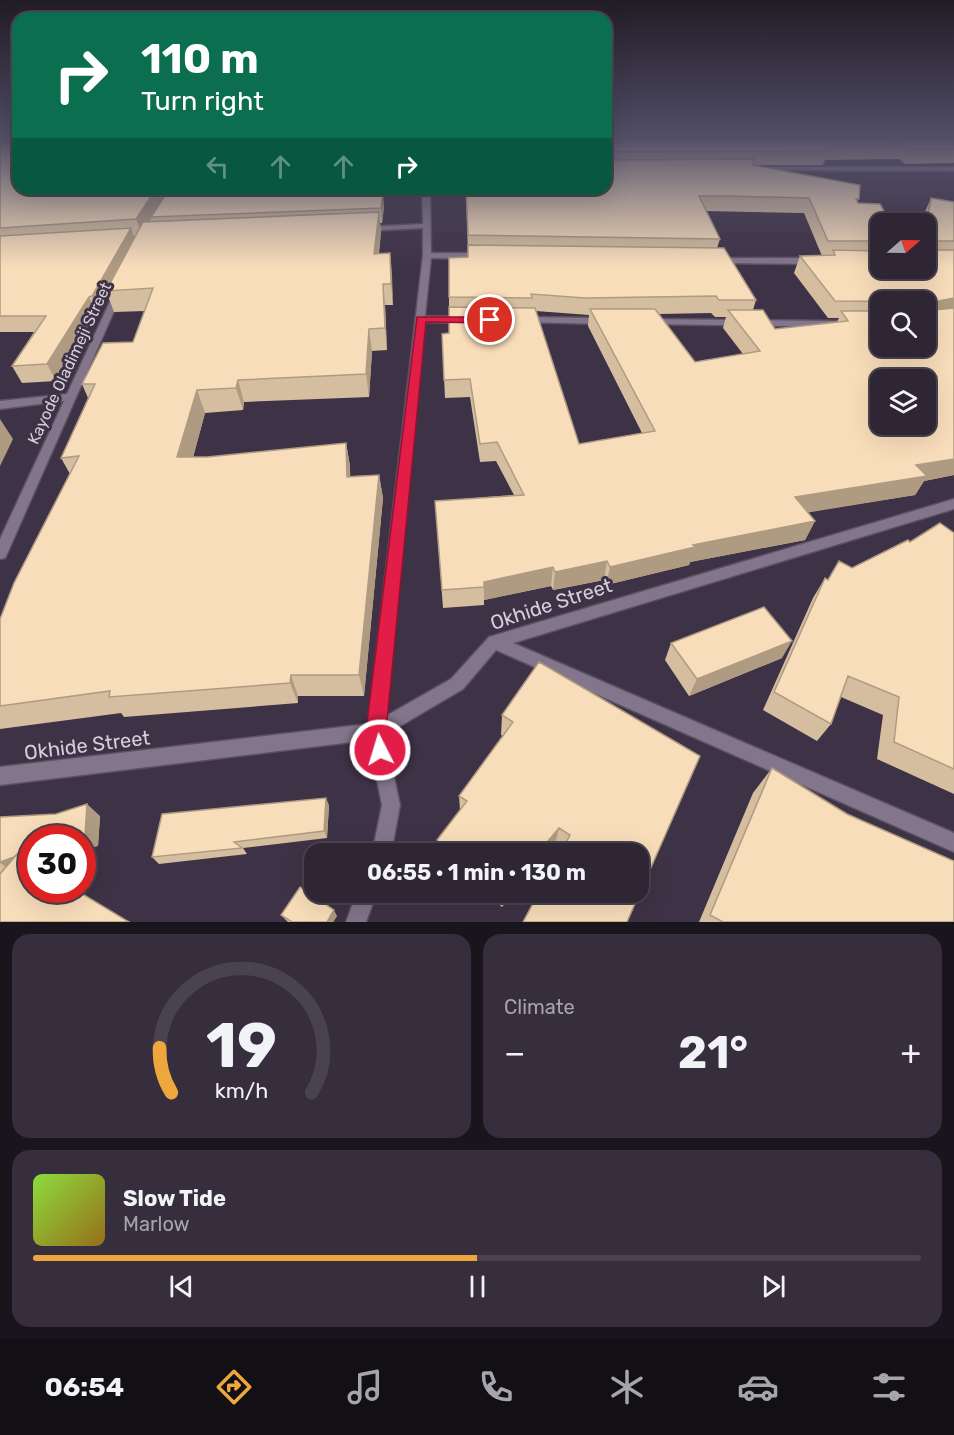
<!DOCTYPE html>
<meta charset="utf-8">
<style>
body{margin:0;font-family:Rubik,sans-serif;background:#362e3c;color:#f1f3f6;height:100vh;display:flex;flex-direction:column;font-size:22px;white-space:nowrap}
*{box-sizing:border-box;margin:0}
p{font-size:20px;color:#a7a5ac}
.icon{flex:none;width:33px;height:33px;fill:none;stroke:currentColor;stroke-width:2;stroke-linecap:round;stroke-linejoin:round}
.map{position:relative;height:922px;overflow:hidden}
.side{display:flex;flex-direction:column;gap:12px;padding:12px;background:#19151d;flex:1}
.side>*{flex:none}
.banner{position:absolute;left:12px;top:12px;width:600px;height:183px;border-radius:18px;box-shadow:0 6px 24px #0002,0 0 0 2px #49434f;background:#0b6e4f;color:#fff;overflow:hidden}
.needle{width:39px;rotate:70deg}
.controls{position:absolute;left:870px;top:213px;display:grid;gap:12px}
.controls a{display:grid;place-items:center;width:66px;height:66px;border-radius:12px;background:#2e2634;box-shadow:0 6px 24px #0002,0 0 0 2px #49434f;font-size:30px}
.speed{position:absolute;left:18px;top:825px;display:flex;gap:12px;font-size:30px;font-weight:700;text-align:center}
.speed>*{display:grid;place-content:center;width:78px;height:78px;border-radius:50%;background:#2e2634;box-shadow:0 6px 24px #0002,0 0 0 2px #49434f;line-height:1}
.speed .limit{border:9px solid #d22;background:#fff;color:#111}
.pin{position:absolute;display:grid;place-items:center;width:51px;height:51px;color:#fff;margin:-26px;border:3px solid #fff;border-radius:50%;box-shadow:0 2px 6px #0007}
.me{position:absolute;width:66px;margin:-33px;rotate:355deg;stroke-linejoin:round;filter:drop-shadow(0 0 4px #0008)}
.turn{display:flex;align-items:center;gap:21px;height:126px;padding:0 30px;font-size:27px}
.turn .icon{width:78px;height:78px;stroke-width:2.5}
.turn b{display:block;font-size:42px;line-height:51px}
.lanes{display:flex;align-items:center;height:57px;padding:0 30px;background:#0003;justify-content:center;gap:30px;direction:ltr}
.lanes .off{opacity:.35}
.big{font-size:45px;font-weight:700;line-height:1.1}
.side .card{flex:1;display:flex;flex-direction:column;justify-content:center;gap:9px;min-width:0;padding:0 21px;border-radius:18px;background:#362e3c}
.side .dial{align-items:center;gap:0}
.dial svg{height:156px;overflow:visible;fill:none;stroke:#49434f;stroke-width:7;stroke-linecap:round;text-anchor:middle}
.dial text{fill:#f1f3f6;stroke:none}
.song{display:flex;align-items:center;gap:18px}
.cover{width:72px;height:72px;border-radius:9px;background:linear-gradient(135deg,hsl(90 70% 55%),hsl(40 70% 35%))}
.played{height:6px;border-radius:3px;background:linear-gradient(90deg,#eea73d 50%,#49434f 50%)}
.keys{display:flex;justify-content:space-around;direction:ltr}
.heat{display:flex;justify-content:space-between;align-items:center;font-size:33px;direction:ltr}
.side .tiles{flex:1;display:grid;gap:12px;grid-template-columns:1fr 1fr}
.card:last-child{grid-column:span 2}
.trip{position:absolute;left:304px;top:843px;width:345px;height:60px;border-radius:18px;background:#2e2634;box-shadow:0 6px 24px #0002,0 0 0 2px #49434f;font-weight:700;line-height:60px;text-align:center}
.tabs{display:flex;height:96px;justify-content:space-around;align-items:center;background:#120f15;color:#a7a5ac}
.tabs .icon{width:42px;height:42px}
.tabs .current{color:#eea73d}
.tabs b{font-size:27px;color:#f1f3f6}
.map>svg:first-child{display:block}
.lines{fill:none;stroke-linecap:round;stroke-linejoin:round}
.minor-casing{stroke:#5a5060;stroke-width:3}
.minor{fill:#83758b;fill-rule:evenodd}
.wall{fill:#d5bea0;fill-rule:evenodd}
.shaded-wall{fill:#ae9b82}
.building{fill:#f8ddba;stroke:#ae9b82;stroke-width:1.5;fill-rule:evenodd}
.route{fill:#e11d48;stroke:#92132f;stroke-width:1.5}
.labels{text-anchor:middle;stroke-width:6;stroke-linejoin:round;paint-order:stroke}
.street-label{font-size:16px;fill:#d6cfdb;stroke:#3e3246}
.near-street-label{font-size:20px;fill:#d6cfdb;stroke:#3e3246}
</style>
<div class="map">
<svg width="954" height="922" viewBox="0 0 954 922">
<rect width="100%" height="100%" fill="#3e3246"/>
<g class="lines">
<defs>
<path id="minor" d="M763,167H954V171L761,170V168Z
M422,189H430L431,253H483L487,256L483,259L431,258L425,316L464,317L469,320L464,323L425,322L386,716L451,679L489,637L954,499V509L513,643L954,833V852L496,650L463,689L385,735L400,805L391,854H372L382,805L369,740L0,785V767L368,724L423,255V228L366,231L362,229L366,227L423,224Z
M717,258H813L817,261L813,264L714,263L713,261Z
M118,290L122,293L7,554L5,558L0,559V539L64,401L0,409V401L67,394L114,293Z
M524,317L602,318L607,321L602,324L521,322V318Z
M650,319L839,321L844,324L839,327L647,324V320Z
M357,892H377L366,922H346Z"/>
</defs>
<use href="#minor" class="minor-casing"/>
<use href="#minor" class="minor"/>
</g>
<path class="wall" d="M0,138L18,189H288L285,194L384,207L382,223H380L381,232L379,254L390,253L393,305H385L387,350L372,351L369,397L244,402L243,410L205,413L193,457H207L346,443L350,466V476L379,475L383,498L364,696H298V703L124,717L121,713L0,729V619L70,474L61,458L88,398L82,384L133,342L145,311L114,312L108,296L99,313H96L56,381L22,383L12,366L34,332H0Z
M606,138H954V163L905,164L899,159L825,160L823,165H756L859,199L857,202L880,224V268H926V224H922L924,214L931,198L954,202V475L924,481L915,495L807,512L815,521L805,540L690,562L689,565L606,585L604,580L553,590L551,586L484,600V605L443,608L435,501L514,495L496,461L480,462L470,397L445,398L442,334L449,333V258L468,257L466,189ZM706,211L804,213L822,256H800L794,273L828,318H839L837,322L775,329L753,310L756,300L717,248L720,239ZM880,302H926L880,346ZM536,311L589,315L588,326L642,433L579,444ZM711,313L715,317H726L723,328L743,354L695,362L659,314Z
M954,533V794L877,759L883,715L841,697L831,724L817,741L763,710L813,598L825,578L828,580L910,542Z
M671,643L782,658L689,696L665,660Z
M502,715L700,756L562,849L555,844L547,854H438L437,840L460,810L459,796L503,736L501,735Z
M772,768L847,814L954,922H699L753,793Z
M329,805L327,838L243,848L247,854L159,864L152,857Z
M100,816L98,846L32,838L0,922V817Z
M484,892H514L502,907Z
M281,915L337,916L333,922H288Z"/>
<path class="shaded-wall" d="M0,138H14L18,146L0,150Z
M156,189H171L151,217V219L142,234L136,219Z
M276,189H288L284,194L286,204Z
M383,192L384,207L382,223L381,208Z
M379,212L381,232L376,275L374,254Z
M131,228L137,244L106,291L108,296L99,313L92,296Z
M390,253L392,274L393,305L391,284Z
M383,284L385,305L387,350L385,328Z
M89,297L96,313L56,381L47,364Z
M954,298V314L926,319L933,302Z
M369,329L372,351L369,397L366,374Z
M238,380L244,402L243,410L236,388Z
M197,390L205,413L187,480L177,457Z
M0,419L13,439L0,466Z
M346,443L350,466L351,500L347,477Z
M954,459V475L924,481L915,495L787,516L795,497L916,465Z
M379,475L383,498L364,696L359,675Z
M815,521L805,540L690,562L689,565L606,585L610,567L693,545Z
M607,561L604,580L553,590L555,572Z
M553,567L551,586L484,600V582Z
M792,641L782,658L689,696L697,679Z
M291,675L298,696V703L290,683Z
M326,798L329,805L327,838L324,831Z
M87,804L100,816L98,846L82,851V838H74Z
M559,828L555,844L547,854H537Z
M32,852V867L15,873L0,863V862Z
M503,892H514L502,907Z
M334,910L337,916L333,922H327Z"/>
<path class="building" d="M13,138H18V189H156L136,219L0,228V142L14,140Z
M606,138H954V149H911L905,144L825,146L828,151L606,152L608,160L754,159L753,165L860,185L859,199H856L858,203L880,204L891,224H880V241H828L809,198L728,196H699L720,239L468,235L466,189H606Z
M169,189H283L281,194L383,192L381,208L151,217Z
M931,198L954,202V241H932L934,250H954V298L933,302L935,310L954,308V459L916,465L927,476L795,497L815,521L693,545L695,547L610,567L607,561L555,572L553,567L484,582V587L442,590L435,501L524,495L497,442L480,444L470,379L444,380L442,334L449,333V307L535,308L579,444L655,431L590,309H655L695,362L760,351L728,310H763L775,329L848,321L841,311H880V346H926V302L835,301L800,256L835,255L833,250L880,251V268H926V225ZM880,380H926V424H880Z
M379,212L374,254L390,253L391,284H383L385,328L369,329L366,374L238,380L236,388L197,390L177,457H207L346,443L347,477L379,475L359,675H291L290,683L109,697L110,691L0,706V619L14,583L79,456L61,458L95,384H82L103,343L133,342L153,288L106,291L143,222Z
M131,228L92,296L89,297L47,364L12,366L46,316H0V236Z
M468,245L724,248L756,300H719L716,296L585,298L531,294L532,298L449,297V258L468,257Z
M940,523L954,533V769L894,742L899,697L848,676L831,724L774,692L825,578L828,580L839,561L852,568L908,540L910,542Z
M764,607L792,641L697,679L671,643Z
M539,662L700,756L627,922H523L539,892H639V854H560L570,835L559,828L537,854H452L437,840L467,801L459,796L513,722L502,715Z
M772,768L847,814L954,861V922H723L710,915Z
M326,798L324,831L234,842L242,848L152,857L162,814Z
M87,804L85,835L74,838H32V852L21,855L18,853L14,857L0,862V817L56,814Z
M18,853L32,861V890H76L129,922H0V874Z
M300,887L334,910L327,922H292L281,915Z"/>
<linearGradient id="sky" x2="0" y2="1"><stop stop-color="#221c26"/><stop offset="0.52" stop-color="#524f68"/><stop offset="1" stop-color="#524f68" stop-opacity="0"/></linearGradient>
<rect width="954" height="267" fill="url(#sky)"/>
<path class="route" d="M417,317H490L495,320L490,323L426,322L386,731L390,750L387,756L380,759L373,756L366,731Z"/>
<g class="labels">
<g class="street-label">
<text transform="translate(69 363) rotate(-65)" y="6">Kayode Oladimeji Street</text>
</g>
<g class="near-street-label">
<text transform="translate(551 604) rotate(-18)" y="7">Okhide Street</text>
<text transform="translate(87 745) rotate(-7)" y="7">Okhide Street</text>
</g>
</g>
</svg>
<div class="controls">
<a><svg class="needle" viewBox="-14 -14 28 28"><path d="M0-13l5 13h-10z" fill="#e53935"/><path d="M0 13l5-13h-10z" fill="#a7a5ac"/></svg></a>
<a><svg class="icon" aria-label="search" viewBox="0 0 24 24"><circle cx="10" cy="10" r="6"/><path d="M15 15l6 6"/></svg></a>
<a><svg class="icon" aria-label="layers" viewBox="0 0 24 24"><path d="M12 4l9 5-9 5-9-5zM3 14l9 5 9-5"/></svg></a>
</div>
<div class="speed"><div class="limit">30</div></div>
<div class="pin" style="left:490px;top:320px;background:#d93025"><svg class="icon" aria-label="arrive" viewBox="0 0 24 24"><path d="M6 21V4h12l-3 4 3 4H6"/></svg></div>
<svg class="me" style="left:380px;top:750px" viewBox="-20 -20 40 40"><circle r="17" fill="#e11d48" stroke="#fff" stroke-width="3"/><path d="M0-11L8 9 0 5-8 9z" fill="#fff"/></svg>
<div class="trip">06:55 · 1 min · 130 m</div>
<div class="banner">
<div class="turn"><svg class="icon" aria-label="right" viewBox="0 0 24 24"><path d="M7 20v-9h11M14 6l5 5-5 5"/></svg><div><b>110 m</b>Turn right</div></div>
<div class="lanes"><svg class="icon off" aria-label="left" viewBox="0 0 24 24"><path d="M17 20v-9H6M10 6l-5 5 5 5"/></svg><svg class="icon off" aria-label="ahead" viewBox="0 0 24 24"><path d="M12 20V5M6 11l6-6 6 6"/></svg><svg class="icon off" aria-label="ahead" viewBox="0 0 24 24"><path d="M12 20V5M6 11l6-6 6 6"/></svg><svg class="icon" aria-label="right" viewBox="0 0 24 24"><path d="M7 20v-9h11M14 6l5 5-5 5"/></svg></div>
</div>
</div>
<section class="side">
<div class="tiles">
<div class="card dial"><svg viewBox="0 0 100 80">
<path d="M14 69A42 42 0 1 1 86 69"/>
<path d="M14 69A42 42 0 0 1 8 46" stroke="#eea73d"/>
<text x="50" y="56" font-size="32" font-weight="700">19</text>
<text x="50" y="72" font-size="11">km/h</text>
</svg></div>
<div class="card"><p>Climate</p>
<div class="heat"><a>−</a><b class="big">21°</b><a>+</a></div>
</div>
<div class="card">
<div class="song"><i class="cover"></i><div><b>Slow Tide</b><p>Marlow</p></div></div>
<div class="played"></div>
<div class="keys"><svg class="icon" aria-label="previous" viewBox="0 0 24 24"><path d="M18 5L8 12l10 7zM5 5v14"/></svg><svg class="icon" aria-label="pause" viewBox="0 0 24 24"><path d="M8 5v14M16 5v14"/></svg><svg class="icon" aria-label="next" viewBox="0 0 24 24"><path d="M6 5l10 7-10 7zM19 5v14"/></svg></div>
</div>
</div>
</section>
<nav class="tabs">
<b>06:54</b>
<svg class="icon current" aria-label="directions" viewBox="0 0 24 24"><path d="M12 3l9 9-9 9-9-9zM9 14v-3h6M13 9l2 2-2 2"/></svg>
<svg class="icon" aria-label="music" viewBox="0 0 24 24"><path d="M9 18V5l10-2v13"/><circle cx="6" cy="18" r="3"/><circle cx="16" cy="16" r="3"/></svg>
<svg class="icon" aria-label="phone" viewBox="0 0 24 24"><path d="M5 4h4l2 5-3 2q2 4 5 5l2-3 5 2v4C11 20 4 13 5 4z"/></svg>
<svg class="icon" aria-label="climate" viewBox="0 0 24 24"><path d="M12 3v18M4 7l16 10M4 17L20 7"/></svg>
<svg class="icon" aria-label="car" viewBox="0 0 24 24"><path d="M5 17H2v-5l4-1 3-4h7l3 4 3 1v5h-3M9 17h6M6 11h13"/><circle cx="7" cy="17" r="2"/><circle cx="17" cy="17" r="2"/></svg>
<svg class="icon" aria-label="filters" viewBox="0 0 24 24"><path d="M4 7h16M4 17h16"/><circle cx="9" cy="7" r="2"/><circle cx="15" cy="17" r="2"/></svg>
</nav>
